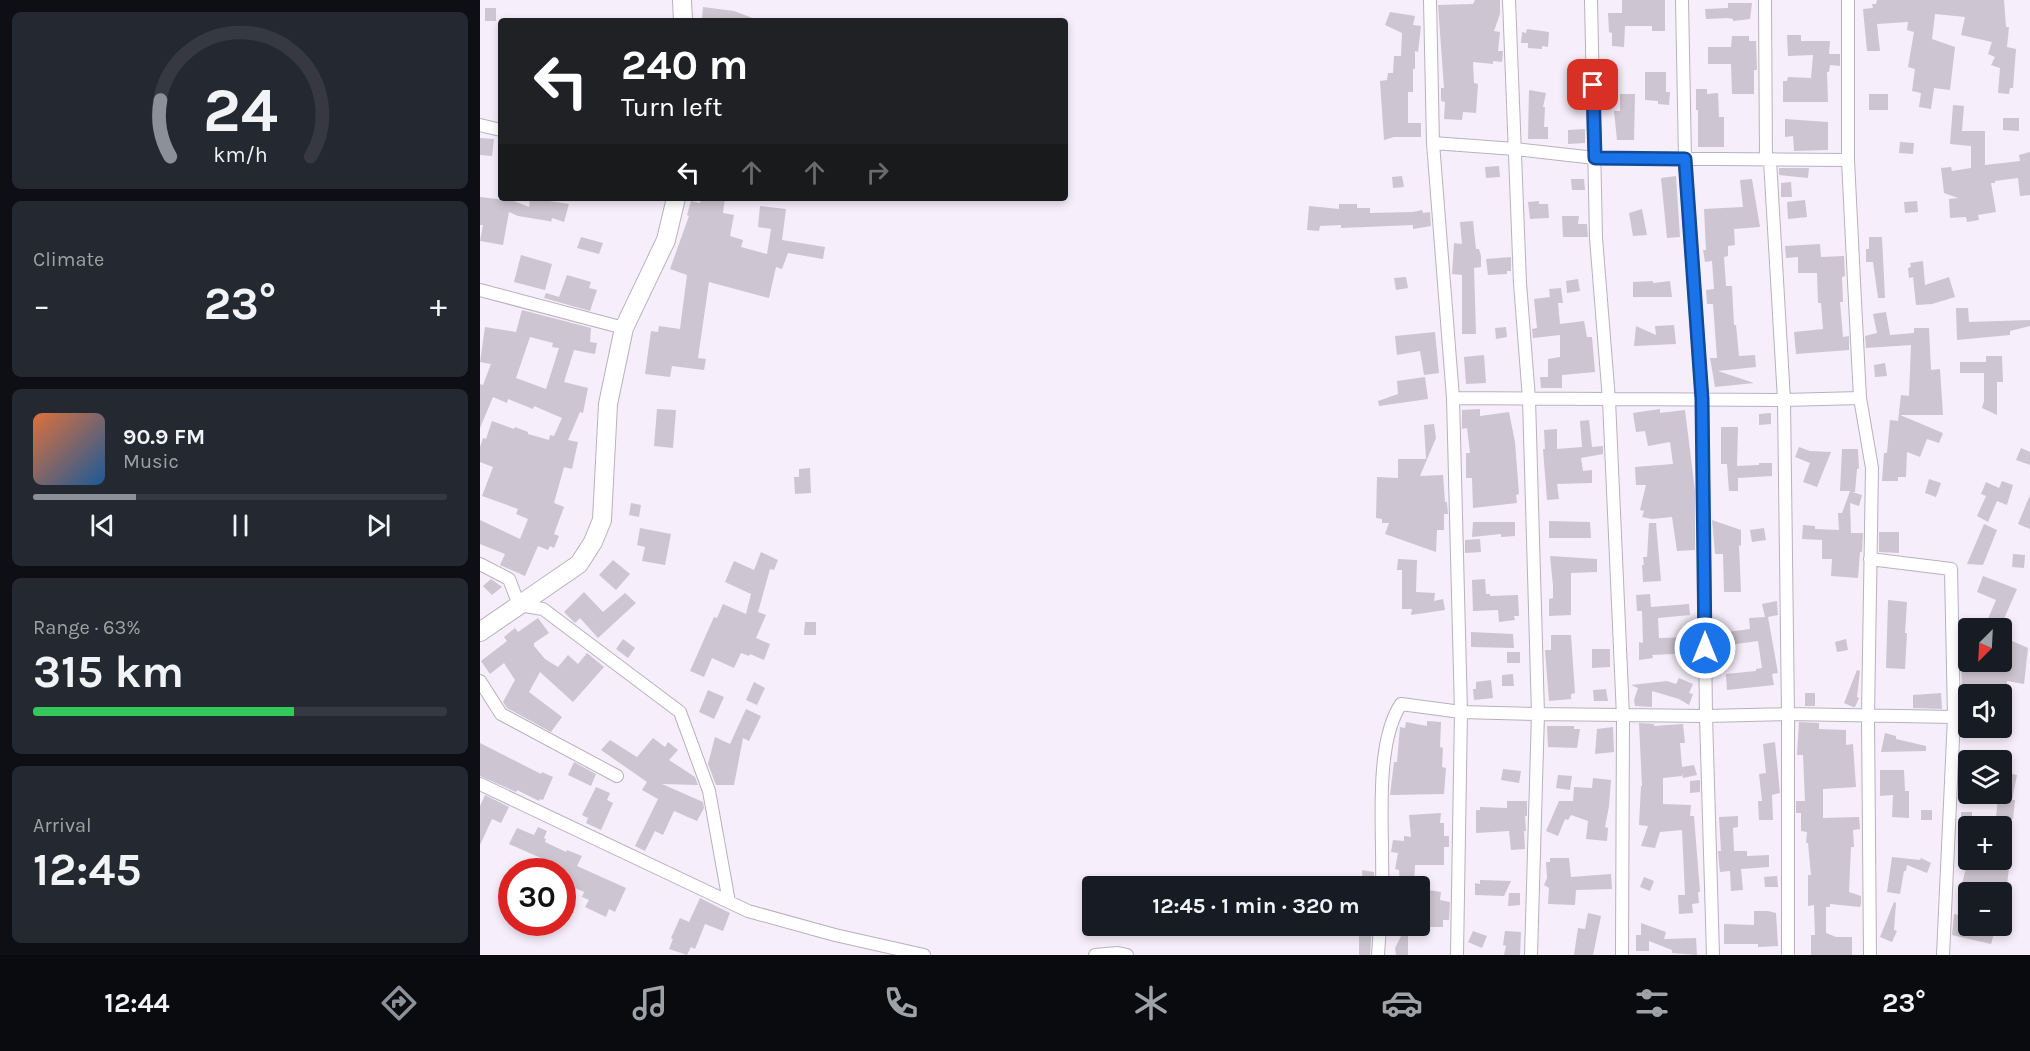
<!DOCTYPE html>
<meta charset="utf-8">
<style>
body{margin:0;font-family:Karla,sans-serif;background:#242831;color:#f1f3f6;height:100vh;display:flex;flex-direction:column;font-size:22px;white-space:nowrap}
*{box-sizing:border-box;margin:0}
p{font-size:20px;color:#9ea1a6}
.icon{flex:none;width:33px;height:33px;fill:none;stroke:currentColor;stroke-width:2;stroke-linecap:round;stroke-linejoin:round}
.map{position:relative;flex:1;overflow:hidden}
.details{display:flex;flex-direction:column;gap:12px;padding:12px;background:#0d0f14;width:480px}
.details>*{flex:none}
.hud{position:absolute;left:18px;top:18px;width:570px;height:183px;border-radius:6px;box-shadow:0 3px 9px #0003;background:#202124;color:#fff;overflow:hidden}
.needle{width:39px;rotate:204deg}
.buttons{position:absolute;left:1478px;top:618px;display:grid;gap:12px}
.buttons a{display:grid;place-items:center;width:54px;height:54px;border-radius:6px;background:#171b24;box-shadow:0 3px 9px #0003;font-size:30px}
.speed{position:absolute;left:18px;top:858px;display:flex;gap:12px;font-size:30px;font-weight:700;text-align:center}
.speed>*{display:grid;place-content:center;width:78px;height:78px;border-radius:50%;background:#171b24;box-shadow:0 3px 9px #0003;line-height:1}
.speed .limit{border:9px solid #d22;background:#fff;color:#111}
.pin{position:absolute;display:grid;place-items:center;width:51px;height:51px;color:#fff;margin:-26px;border-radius:12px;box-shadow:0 3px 9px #0006}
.me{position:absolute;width:66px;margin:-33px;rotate:0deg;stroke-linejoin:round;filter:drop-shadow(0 0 4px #0008)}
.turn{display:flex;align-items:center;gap:21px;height:126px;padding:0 24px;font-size:27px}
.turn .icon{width:78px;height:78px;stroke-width:2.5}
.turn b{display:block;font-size:42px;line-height:51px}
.lanes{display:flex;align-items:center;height:57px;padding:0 24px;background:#0003;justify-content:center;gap:30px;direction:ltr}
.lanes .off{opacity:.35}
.big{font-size:45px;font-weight:700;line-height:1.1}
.details .tile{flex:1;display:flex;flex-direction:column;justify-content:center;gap:9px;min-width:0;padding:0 21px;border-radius:9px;background:#242831}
.details .dial{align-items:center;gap:0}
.dial svg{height:156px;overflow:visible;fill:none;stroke:#363941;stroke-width:7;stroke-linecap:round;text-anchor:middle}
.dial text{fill:#f1f3f6;stroke:none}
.song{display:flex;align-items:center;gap:18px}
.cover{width:72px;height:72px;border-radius:9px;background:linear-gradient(135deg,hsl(20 70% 55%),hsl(210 70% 35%))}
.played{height:6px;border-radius:3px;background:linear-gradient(90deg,#8c9099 25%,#363941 25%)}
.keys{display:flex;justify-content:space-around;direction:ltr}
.heat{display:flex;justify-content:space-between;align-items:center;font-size:33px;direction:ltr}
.charge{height:9px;border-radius:4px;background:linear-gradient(90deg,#34c759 63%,#363941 0)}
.trip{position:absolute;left:602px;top:876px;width:348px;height:60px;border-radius:6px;background:#171b24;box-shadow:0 3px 9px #0003;font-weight:700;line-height:60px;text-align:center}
.tab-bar{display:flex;height:96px;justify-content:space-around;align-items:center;background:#090b0e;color:#9ea1a6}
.tab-bar .icon{width:42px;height:42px}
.tab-bar .current{color:#8c9099}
.tab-bar b{font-size:27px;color:#f1f3f6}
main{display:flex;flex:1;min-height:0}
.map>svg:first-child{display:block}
.building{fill:#cdc5d1;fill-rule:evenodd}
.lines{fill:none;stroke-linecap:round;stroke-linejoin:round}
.street-casing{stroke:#b9b1bd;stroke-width:14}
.primary-casing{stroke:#b9b1bd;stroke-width:20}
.street{stroke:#fff;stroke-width:12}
.primary{stroke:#fff;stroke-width:18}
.route-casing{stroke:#114b97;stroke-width:15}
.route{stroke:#1a73e8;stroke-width:10}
</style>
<main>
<section class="details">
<div class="tile dial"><svg viewBox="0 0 100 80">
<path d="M14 69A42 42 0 1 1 86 69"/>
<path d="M14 69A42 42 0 0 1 9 40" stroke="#8c9099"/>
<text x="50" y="56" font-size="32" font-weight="700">24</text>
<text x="50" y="72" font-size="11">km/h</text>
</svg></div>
<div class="tile"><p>Climate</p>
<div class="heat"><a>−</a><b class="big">23°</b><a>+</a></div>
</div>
<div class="tile">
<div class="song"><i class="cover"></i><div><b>90.9 FM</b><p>Music</p></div></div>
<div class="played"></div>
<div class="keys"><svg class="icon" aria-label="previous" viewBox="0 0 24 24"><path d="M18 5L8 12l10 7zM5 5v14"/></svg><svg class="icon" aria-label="pause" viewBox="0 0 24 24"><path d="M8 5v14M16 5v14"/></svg><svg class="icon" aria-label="next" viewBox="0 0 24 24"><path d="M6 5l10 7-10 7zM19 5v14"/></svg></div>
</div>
<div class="tile"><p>Range · 63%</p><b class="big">315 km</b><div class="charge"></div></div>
<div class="tile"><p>Arrival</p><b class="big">12:45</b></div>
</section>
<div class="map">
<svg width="1550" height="955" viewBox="0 0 1550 955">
<rect width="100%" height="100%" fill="#f6eefb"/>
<path class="building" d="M995,0H1020V14L1014,31L1020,32L1018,51H1023L1022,62L1013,61V64L993,62L994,83L998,84L996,113L983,112L982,120L964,119L965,102L961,101V88H964L958,5L993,4Z
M1142,0H1185V31H1172V26H1145L1144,47L1132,46V33L1129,32L1128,13H1142Z
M1397,0H1524L1526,27H1529L1527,47L1536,49L1533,88H1530L1529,94L1518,93L1520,68L1511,65L1515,57L1508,54L1512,42L1481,35L1485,17L1455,14L1452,39L1475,47L1470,90L1454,88L1451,109L1439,107L1441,93L1432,91L1435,69L1428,67L1434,32L1427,30L1428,22L1397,24L1400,51H1387L1383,9L1393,8L1392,4H1396Z
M1248,3H1272L1270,19L1253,21V19L1248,18L1226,19L1225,9L1248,8Z
M223,7L254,11L275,19V21L222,19Z
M5,8H16V21H5Z
M910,12L935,16L933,25L941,26L938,52L935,51V69H933V92H928V123H941V137H914L904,140L900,81L907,80L908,73H913L914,56H921L922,33L905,25Z
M1047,29L1069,32L1068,47L1062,46V49L1048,48V43H1041L1042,32L1046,33Z
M1307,35H1321V41H1350L1349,54H1360V66L1350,65L1349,72H1347L1348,102H1303V81H1307L1308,77L1331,78L1333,55L1308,56Z
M1252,36H1269V41H1276L1277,70H1274V94H1252L1251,64H1228V47H1251Z
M1165,72H1186V92H1190L1189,105L1178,104V101L1165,100Z
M1216,89H1227V94L1238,93L1239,117H1244V147H1218V110H1216Z
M1049,90L1066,93L1063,107H1065L1064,127H1068V139H1048Z
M1140,94H1155L1154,140H1137L1134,111H1140Z
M1389,94H1408V110H1389Z
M1473,105L1484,106L1482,131H1505V165L1540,161L1539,155L1550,152V195L1540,196L1538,178L1515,181V183H1511L1516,212L1498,215L1499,220L1487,222L1486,217L1470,218L1469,199L1478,198L1464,193L1461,168L1471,167L1472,171L1491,168V146L1470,144Z
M1523,118H1539V131L1523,130Z
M1305,119L1348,122V150L1314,151L1313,136L1305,137Z
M1105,129V143L1088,144V130Z
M0,138L14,139L12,156L0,155Z
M1420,142L1434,143L1433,154L1419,153Z
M1019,166L1020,177L1006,178L1005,167Z
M1299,168H1329L1328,178L1299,175Z
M922,176L924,187L913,188L912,177Z
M1196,176L1200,237L1187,238L1181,178Z
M1091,179H1104L1105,190H1092Z
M1272,179L1280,227L1254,229L1255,245L1248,246V256L1244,257L1246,286H1252L1254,325H1256L1259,356L1275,355L1276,367L1238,371L1274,383L1235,387L1230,358H1237L1233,304H1227L1226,290L1234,289L1232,261L1225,262L1223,250H1226L1224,209L1263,207L1260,180Z
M1311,182L1312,197H1301V183Z
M0,197L26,200V198L49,207L50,198L89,204L84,222L72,218L71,222L69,221L38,216L29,212L23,245L0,241L3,225H0Z
M221,198H245L243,213L254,215L250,236L263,240L261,247L287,254L291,229L278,227L280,206L306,209L302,240L345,247L343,259L308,253L302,269L296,267L289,298L229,282L218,358L226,359L224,370L192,366L190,377L165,374L171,331L178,332L179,326L200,329L207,275L190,269L209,216L207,215L211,201L220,203Z
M1325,200L1327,217L1308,219L1307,202Z
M1059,201V204H1068L1069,218L1050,219L1048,202Z
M1437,201L1438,212L1425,213L1424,202Z
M859,204H877V208H890V213L933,212L942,210L943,213L950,212L951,226L933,229V225L861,228V225L840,226L839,231L827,230L829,206L859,209Z
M1162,209L1167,235L1153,236L1149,213Z
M1082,216H1099L1098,224H1107L1108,237H1083Z
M993,221L996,249H999L1001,256V267L994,268L996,334H982V275L972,274L974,243L982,244L980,222Z
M101,237L123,243L119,254L97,248Z
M1389,237H1402L1405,298H1398L1393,262H1386V249H1389Z
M1340,244L1341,257L1364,256L1365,276L1362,277L1363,302H1360L1363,337L1369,336V350L1316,354L1314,332L1343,329L1341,303H1338L1337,273H1318V257L1306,258L1305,246Z
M41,255L72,264L65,290L34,282Z
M1031,257V271H1027V274L1008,275L1006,259Z
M1443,261L1445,285L1469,277L1475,297L1452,304L1436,305L1433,277L1429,278L1428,268L1431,267L1430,263Z
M87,275L111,282L109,288L117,290L110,311L64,298L66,293L79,297Z
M926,277L928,288L916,290L914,278Z
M1098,279L1100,291L1087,293L1086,281Z
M1173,281V283L1190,281L1192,297H1153V282Z
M1081,288L1083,303H1078L1080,324L1104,321L1107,337H1112L1115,372L1082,375V388H1061L1060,377H1068V359L1080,357V335L1053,338L1052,329L1057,328L1054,299L1070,297L1069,289Z
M1476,308H1488L1489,322L1550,320V326L1530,331V335L1477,340Z
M42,310L111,328L110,342L117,343L115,354L94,350L84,382L108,388L103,413L100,412L88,440L98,442L92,469L84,467L74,503L84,507L74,534L79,536L74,548L70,546L68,550L58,546L45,576L20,565L25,554L0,544V520L40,539L48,519L36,514L38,509L2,496L13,467L0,462V447L3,438L6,439L12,421L34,429L35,427L48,432V434L69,440L70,435L74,436L82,418L54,406L53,409L28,399L27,403L13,397L0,428V384L3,385L11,364L0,362L5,327L36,332ZM50,337L73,343L72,347L79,348L66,389L36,378Z
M1406,312L1410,335L1434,333V328H1449L1451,370L1460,369L1463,415H1420L1463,433L1459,443L1447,439L1440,457L1427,452L1426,477H1418V481H1402L1404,453H1407L1410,420L1418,421L1421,395L1429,396L1431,345L1386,348L1385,336L1397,333L1393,314Z
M1194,325L1196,344L1154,346L1156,326L1176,335L1175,326Z
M1026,327L1027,337L1016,339L1015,328Z
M955,332L959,373L944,375L940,351L917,355L915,336Z
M1004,355L1006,383L986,384L984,357Z
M1506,356H1522L1523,382H1517V415L1502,408L1504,401V373H1480V362H1506Z
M1405,363L1407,376L1395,377L1394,365Z
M945,377L948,399L899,406L898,401L918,394L917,381Z
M177,409L196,410L193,448L174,446Z
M1000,409V416L1029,412L1035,442L1039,494L1036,495L1037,503L993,508L992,478H986V453H990L987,428L982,429V410Z
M1180,409V413L1205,410L1215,491V550L1197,551L1192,517L1172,519L1162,517L1164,511L1160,510L1166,485H1156L1155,467L1193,464L1190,442L1168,446L1165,431L1156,432L1153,413Z
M1291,413V424L1279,425V414Z
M1109,420L1112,447L1123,446V454L1101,458L1103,471L1112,470V483L1077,484L1079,499L1067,500L1063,449H1065L1064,430L1077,429V449L1102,447L1100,421Z
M954,424L956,438L940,476L963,475L965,502H967L968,514H964V530H957L956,552L905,534L909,523H902V519L896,518L897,477L918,478V459H946L944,425Z
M1241,427H1258L1257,466L1279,465V463H1292V476L1258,478V491H1249L1247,464H1241Z
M1319,447L1330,451L1351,452L1337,487L1323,482L1330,463L1315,457Z
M1541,448L1550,452V465L1536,460Z
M1362,449H1378L1379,468L1377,469L1375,492H1372L1382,495L1379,506L1370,503L1371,533H1383L1382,552H1380L1378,578L1351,576L1352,559H1342V540L1322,539L1323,525L1335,526V529L1359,530L1358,513H1362L1370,491H1360Z
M330,468L331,493L315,494L314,477H319V469Z
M1449,479L1461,483L1456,497L1445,493Z
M1522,481L1533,485L1527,505L1517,501L1508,522L1497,516L1506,496L1501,494L1506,482L1519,488Z
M1550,495V529L1538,524Z
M151,503L161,505L159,517L149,515Z
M1232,520L1261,530V546L1259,545L1261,592H1244L1243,554H1235Z
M1069,521L1110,522L1111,538H1069Z
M993,522H1035V536L1021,537V534L992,537Z
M1169,523H1176L1181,581L1163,582L1162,565H1164L1163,557H1167Z
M1504,524L1517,530L1503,565L1487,564Z
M160,528L191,534L185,565L162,561L165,547L157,545Z
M1284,528L1286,540L1272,542L1270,530Z
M1399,532H1419V553L1399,552Z
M1000,539L1001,552L985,553V540Z
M281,552L298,560L294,570L290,569L278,612L286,615L276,638L290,644L284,660L270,654L269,656L261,653L254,668L232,658L224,677L210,671L234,617L237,618L243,604L266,614L271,594L245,582L254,561L274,570Z
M1533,554L1545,555L1544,568L1532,567Z
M1070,556L1117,559V572L1091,573V615L1069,616V599L1073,598V586Z
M918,559L937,560L936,592L955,593L954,601L963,599L965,610L931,615L932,609H922V570H917Z
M133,560L150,574L136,590L119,575Z
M1503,576L1537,589L1520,628H1504L1516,600L1497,592Z
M11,579L22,587L12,595L3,586Z
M1005,579L1006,594H1010V596L1038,595L1039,616H1034L1035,620L1019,622L1018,610L993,611L992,580Z
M104,592L123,612L145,593L156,603L118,638L100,618L95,623L84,612Z
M1170,594L1171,607L1209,604L1210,615L1178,618L1179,638L1213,637L1215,653L1172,655L1173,658L1159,660V642L1163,643L1162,611H1157L1156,595Z
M1408,600L1427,602L1425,633H1427L1425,669L1406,668Z
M1297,601L1298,615L1288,617L1298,673L1292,674L1294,685L1247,690L1246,674L1276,671V669L1282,668L1278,641L1249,645L1247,632L1270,629L1269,618L1285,617L1282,604Z
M58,618L69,633L54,643V646L65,659L78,667L88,655L98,664L107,653L124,667L93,702L60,672L49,692L82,717L71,732L27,708L23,702L35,680L24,663L10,674L1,661L27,641L24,637L35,628L38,632Z
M325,622H336V635H324Z
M991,632L1033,634L1034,648L991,647Z
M1071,635H1091L1095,693L1091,694V699L1069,701L1065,650H1071Z
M1521,636L1548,648L1544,684L1527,681V691L1498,689V694H1482L1481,665L1484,657L1488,659V662H1496L1521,670Z
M143,639L155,648L148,658L136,649Z
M1366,639L1368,650L1357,652L1355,642Z
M1112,649H1130V667L1112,668Z
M1027,652H1040V663H1027Z
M1377,670L1380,671L1377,697L1379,698L1375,707H1373L1364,703Z
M1033,674L1034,686H1022V675Z
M1199,678L1213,684L1209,693L1213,694L1209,705L1199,699L1172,691V707L1155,706L1154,700L1158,688L1151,685L1187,681L1196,684Z
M1011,680L1013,698L994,700L993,689H996V682Z
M274,682L285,688L277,705L266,700Z
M1126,689L1128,701H1114L1113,690Z
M228,690L244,697L234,719L219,712Z
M1325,693H1335V706H1325Z
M1461,693L1462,709L1433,708V695Z
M266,709L281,716L269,741L263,738L254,785H236L228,764L235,737L250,744Z
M947,721L961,722L960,747L963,748L962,767L966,768L964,794L910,795L914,762H917L920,727L925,728L926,722L947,726Z
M1319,722L1339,723V729L1366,730V745L1373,744L1376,787L1343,789V818L1379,817L1380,829L1373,830L1374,847H1371L1369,892L1381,896V903L1380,907L1350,904V907H1346V933L1356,937H1372V955H1331V935H1335L1334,905L1328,906V875H1331L1328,843H1326L1327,832L1321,831V813H1316V801H1325L1323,755H1317Z
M1159,723L1174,724V726L1203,724L1205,743H1200L1202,767L1214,765L1217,775L1203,778L1202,773V776L1183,778V804L1211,805L1210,816H1214L1220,892H1218L1219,903L1212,904L1213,913L1199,914L1198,895H1205L1202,830L1180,832L1175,848L1161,846L1168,826L1159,825L1161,786H1162Z
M1067,726H1094V729H1100L1097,748L1068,747Z
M1133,727L1134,752L1115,754L1117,729Z
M1405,733L1416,736V739L1446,746V751L1401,752Z
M173,738L185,747L188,742L198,750L189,760L215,777L218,785L182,784L223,802L224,808L217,821L194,811L183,835L175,831L165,851L155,846L178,799L162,790L167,782L121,750L130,740L157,757Z
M1295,742L1300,793L1292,795L1293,820H1279L1278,801H1282L1279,774L1286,773L1283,744Z
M0,743L61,774L62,772L73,777L63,800L60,799L59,801L37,790L36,792L0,776Z
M94,762L116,774L111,786L88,775Z
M1023,769L1041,771L1039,783L1021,780Z
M1400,770H1424L1425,791H1429V818L1412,817L1413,795L1400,796Z
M1525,772L1537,775L1532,800H1535L1533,819H1531L1530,826H1515L1518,799L1521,794Z
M1078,775L1092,776L1090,790L1076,788Z
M1113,778L1131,780L1129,806L1125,827L1128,828L1127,841L1106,839L1108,821L1091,815L1088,820L1085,819L1078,836L1066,831L1079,801H1093L1094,787L1112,788Z
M1220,780V792L1210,793V781Z
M116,787L130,793L127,800L133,803L121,830L106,823L108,818L102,815Z
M5,795L29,807L21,823L12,819L0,845V806Z
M1027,801H1047V816H1045L1046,831H1044L1045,849L1031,850L1029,831L996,833V810H1000V807L1027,808Z
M1441,810H1452V820H1441Z
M1481,812H1492V824H1481Z
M961,813L960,823H964V836H969V847H964V865H935L934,886H920L919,870L915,869L918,853L911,852L913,840L924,841V836L931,837L929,815Z
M1258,816V827L1253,828L1254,851H1267V856L1289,855V867L1261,869L1263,890L1251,891L1250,871L1240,872L1239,863L1238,851H1241L1239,817Z
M58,827L67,831L64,838L66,839L65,842L86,852L87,850L102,856L97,866L146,888L135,912L129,909L126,917L105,907L109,900L102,897L104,892L82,882V872H54L61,858L29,844L37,828L54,835Z
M1412,857L1440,860L1441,858L1451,863L1447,873L1427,865L1426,871H1424L1420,894L1407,892Z
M1070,858H1089L1091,877L1131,874L1132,889L1096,890L1095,905L1068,904L1069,888L1064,885L1067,878L1066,862H1070Z
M1488,860H1530L1526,893L1498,887L1497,892H1480Z
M882,870L894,872V886H883Z
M1297,876L1298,887H1285L1284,877Z
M1164,877L1174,881L1170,891L1160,887Z
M1000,880L1031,881L1024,896L995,895V883L1000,884Z
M948,890L961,892L960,900L970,902L969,920H963V927H946V905Z
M1029,893H1040V905L1028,906Z
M220,898L250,913L243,931L225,924L215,949L211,947L207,955L189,949L193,939L191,938L200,918L209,922Z
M1414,902L1416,903L1414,930L1417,931L1412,942L1400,937Z
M1274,911H1288L1296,913L1298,946L1278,947V944H1244V924L1274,925Z
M1108,913L1121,916L1113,955H1094L1098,928L1105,929Z
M1474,914L1488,917V926H1516L1511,944L1472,935Z
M1161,923L1186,932L1184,939L1216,938L1217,955L1192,953V950L1169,941V951H1156V935H1161Z
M879,926H892L890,955H879Z
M926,926H928V955H916L915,948Z
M993,931L1007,936L1002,948L988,942Z
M1025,931L1041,932L1040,955H1024L1026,946L1023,945Z"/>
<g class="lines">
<defs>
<path id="street" d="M950,0L953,143L973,398L981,712L977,955
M1029,0L1040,283L1049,399L1058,714L1051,955
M1111,0L1116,238L1129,400L1143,716L1142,955
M1202,0L1205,159L1222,399L1226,716L1233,955
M1285,0L1286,160
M1368,0V160L1374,282L1380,398L1392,468L1388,716L1390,955
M0,125L21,130
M953,143L1035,149L1115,158L1368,160
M1290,160L1304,400L1308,714V955
M0,290L144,328
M973,398L1304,400L1380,398
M1390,559L1471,569L1474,717L1463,955
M0,564L29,579L39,605L63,609L200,712L229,791L249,902
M0,681L21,714L137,776
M0,784L268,911L355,935L444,955
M902,886C904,835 893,746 921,704L981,712L1058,714L1226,716L1308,714L1474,717
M615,955L638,953L647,955
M898,955L900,926"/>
<path id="primary" d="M202,0L203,21
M0,632L99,564L113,542L122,520L128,404L144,328L186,240L196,198"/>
</defs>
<use href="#street" class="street-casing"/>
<use href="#primary" class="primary-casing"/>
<use href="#street" class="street"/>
<use href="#primary" class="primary"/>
</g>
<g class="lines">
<defs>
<path id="route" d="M1113,85L1115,158L1205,159L1222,399L1225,648"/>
</defs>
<use href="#route" class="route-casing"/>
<use href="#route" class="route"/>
</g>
</svg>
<div class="buttons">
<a><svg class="needle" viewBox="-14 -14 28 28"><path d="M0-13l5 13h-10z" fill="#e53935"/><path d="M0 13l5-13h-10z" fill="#9ea1a6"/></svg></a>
<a><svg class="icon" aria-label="sound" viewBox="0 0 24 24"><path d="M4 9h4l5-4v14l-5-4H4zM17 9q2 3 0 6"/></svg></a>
<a><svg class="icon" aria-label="layers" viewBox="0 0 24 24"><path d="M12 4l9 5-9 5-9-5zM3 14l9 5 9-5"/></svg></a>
<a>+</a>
<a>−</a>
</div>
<div class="speed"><div class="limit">30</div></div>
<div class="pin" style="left:1113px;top:85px;background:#d93025"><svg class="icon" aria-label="arrive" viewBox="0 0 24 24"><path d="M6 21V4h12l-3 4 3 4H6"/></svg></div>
<svg class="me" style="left:1225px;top:648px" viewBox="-20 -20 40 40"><circle r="17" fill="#1a73e8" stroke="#fff" stroke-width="3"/><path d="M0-11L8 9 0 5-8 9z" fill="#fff"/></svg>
<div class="trip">12:45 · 1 min · 320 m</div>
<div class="hud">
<div class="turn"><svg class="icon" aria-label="left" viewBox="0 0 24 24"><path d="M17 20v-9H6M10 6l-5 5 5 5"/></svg><div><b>240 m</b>Turn left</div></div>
<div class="lanes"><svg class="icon" aria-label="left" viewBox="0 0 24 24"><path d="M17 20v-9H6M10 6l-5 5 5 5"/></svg><svg class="icon off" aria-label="ahead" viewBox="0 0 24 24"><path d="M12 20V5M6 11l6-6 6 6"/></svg><svg class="icon off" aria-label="ahead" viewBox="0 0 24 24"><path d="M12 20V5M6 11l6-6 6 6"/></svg><svg class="icon off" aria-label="right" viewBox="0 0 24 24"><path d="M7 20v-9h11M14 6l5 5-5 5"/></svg></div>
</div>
</div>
</main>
<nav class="tab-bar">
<b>12:44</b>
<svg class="icon current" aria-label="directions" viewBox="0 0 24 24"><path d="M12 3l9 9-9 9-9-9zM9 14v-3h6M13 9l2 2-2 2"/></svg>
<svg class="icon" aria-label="music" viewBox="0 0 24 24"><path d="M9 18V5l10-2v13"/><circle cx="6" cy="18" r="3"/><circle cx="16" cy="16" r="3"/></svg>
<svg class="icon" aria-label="phone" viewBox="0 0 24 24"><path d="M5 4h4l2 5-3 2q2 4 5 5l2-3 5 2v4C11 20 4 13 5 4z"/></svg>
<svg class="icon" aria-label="climate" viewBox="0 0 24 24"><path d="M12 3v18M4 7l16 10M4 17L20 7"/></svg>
<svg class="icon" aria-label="car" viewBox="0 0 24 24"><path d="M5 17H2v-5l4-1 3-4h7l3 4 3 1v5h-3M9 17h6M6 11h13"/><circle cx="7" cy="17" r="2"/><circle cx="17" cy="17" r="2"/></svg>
<svg class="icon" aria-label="filters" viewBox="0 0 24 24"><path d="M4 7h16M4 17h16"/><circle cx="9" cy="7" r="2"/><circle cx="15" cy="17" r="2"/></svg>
<b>23°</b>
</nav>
